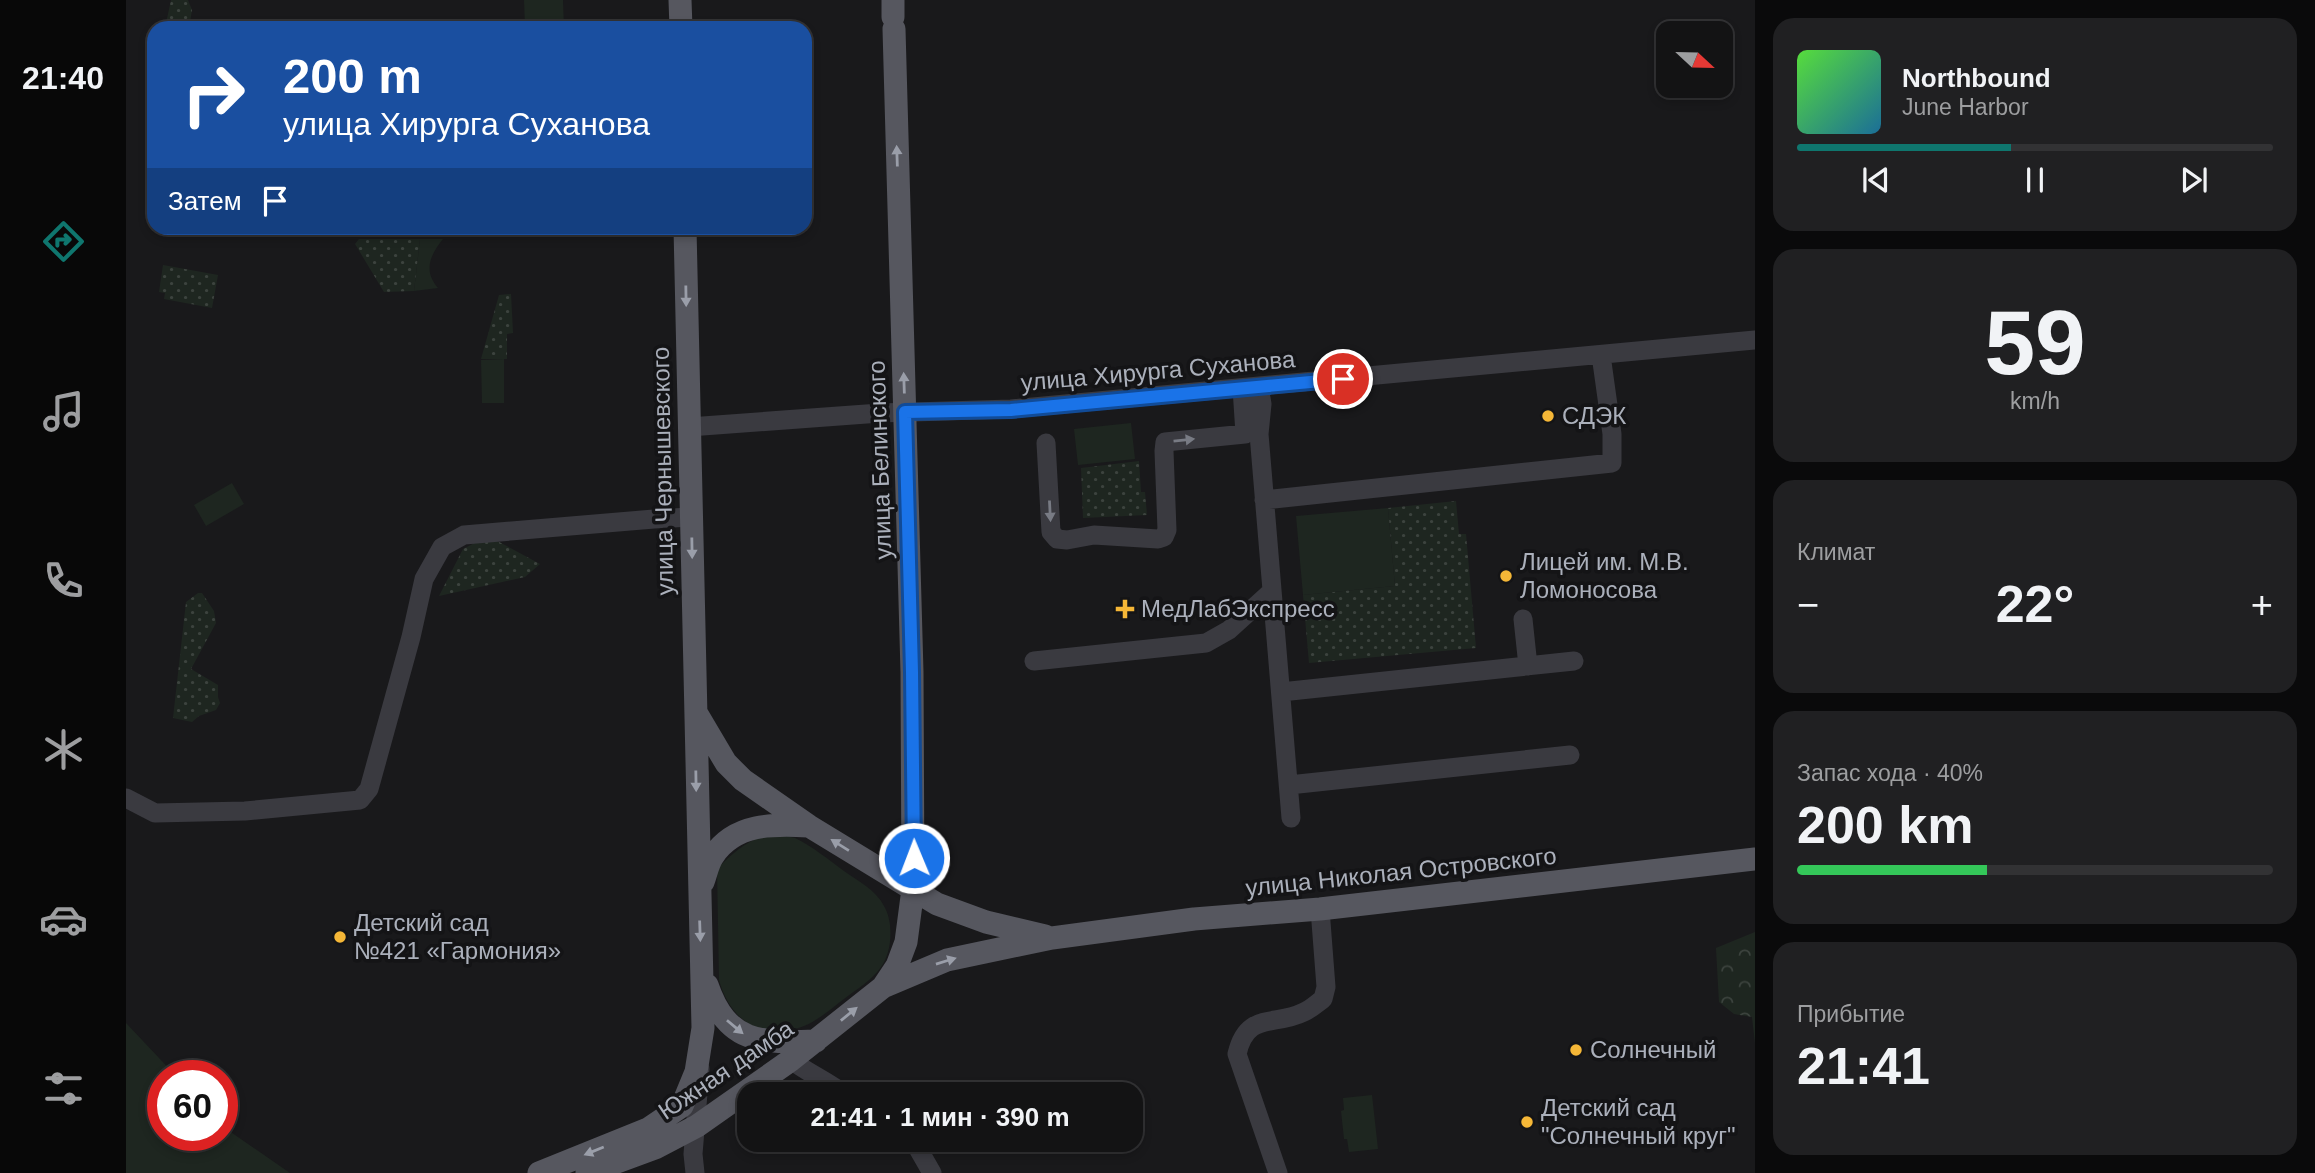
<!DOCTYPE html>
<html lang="ru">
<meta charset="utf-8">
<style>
body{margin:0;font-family:Arial,sans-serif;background:#202022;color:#f1f3f6;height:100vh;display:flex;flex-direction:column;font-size:26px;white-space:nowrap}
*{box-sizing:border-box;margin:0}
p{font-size:23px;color:#9d9ea0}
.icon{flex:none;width:38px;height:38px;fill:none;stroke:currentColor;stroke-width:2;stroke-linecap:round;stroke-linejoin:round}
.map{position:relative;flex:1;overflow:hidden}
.drawer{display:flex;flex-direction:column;gap:18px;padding:18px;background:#0a0a0b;width:560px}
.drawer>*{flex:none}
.banner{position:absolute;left:21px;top:21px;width:665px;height:214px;border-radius:21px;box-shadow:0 4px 10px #0003,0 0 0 2px #323234;background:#1a4fa0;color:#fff;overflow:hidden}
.needle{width:46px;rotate:112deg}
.controls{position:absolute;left:1530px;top:21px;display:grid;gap:14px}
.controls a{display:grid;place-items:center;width:77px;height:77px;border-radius:14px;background:#131314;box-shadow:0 4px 10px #0003,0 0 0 2px #323234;font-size:35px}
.speed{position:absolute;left:21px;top:1060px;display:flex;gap:14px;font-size:35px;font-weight:700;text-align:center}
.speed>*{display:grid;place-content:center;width:91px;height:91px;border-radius:50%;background:#131314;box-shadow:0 4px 10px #0003,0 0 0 2px #323234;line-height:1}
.speed .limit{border:10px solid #d22;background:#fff;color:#111}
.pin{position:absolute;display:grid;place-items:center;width:60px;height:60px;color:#fff;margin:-30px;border:4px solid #fff;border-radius:50%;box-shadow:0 2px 7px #0007}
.me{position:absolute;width:77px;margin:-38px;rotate:359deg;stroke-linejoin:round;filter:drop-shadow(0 0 5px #0008)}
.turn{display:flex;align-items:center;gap:24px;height:147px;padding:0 21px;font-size:32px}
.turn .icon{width:91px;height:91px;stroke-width:2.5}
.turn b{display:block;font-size:49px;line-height:60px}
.then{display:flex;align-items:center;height:66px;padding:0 21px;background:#0003;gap:14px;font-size:26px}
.big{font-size:52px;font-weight:800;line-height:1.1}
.drawer .tile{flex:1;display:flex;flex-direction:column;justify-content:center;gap:10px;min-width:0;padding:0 24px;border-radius:21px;background:#202022}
.drawer .dial{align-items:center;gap:0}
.dial b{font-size:91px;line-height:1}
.song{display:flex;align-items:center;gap:21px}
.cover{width:84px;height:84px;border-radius:10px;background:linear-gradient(135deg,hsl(110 70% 55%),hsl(200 70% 35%))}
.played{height:7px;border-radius:4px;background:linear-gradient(90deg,#0f766e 45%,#323234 45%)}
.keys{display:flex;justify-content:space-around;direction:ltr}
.heat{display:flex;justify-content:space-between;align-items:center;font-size:38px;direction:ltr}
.charge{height:10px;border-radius:5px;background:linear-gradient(90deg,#34c759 40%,#323234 0)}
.trip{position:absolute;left:611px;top:1082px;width:406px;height:70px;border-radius:21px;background:#131314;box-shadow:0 4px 10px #0003,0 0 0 2px #323234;font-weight:800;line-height:70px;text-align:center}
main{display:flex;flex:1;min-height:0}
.menu{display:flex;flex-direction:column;width:126px;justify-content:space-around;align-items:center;background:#080808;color:#9d9ea0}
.menu .icon{width:49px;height:49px}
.menu .on{color:#0f766e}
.menu b{font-size:32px;color:#f1f3f6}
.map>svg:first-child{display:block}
.grass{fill:#1e2620}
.forest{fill:url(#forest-crowns)}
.park{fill:url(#park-dots)}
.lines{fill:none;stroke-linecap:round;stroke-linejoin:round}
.minor{stroke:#3a3a40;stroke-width:19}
.major{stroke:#56575f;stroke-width:23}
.oneway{fill:#9a9ea9}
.oneway2{fill:#787b84}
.route-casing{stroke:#114b97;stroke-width:18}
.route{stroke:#1a73e8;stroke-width:12}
.poi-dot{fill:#f5b737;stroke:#141416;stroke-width:2.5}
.labels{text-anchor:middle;stroke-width:7;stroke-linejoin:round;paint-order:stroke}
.street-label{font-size:24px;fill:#abb0bb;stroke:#141416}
.poi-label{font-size:24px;fill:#abb0bb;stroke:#141416;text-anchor:start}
</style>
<main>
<nav class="menu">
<b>21:40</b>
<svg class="icon on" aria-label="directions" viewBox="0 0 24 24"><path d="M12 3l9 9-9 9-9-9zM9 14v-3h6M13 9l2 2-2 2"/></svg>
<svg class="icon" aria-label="music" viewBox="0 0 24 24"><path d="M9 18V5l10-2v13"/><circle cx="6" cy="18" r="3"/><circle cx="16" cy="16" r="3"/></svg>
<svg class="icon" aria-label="phone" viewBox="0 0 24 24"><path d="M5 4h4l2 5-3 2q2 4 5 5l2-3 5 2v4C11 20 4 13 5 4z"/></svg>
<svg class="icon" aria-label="climate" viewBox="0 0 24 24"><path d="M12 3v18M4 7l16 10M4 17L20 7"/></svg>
<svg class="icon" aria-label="car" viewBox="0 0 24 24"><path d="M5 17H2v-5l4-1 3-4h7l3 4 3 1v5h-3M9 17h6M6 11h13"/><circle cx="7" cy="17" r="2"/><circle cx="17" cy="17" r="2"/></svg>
<svg class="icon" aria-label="filters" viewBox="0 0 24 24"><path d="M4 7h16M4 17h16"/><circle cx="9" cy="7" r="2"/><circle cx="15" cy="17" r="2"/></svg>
</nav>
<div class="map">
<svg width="1629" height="1173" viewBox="0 0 1629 1173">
<defs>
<pattern id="forest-crowns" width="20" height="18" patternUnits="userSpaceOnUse" patternTransform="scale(1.75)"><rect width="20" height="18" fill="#1e2620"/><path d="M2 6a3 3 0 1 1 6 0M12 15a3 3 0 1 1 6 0" fill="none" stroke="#3c433e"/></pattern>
<pattern id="park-dots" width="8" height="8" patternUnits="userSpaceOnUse" patternTransform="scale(1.75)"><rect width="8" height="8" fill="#1e2620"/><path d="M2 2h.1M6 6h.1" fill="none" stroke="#3c433e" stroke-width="1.8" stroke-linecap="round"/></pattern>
</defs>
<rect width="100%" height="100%" fill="#19191b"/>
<path class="grass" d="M398,0H437L438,28H399Z
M294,239H317C304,255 297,271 312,288L288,291Z
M378,359V403H356L355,360Z
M1005,423L1009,459L952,465L948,429Z
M106,483L118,504L80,526L68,505Z
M1262,508L1269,586L1177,595L1170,516Z
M647,834C654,835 662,836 669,838C686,846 703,860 718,871C732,881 750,890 758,906C768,923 766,952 755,967C746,980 731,989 718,999C706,1008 693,1020 678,1026C636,1043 604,1020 593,980L591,869C608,852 623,838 647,834Z
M0,1023L50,1076H37V1136H96V1126L164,1173H0Z
M1246,1095L1252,1149L1223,1152L1221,1139H1218L1215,1111L1218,1110L1217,1098Z"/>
<path class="forest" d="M1629,932V1043L1626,1017L1608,1014L1593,1002L1590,948Z"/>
<path class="park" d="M45,0H62L66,10L63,28H39Z
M233,239H294L288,291L258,292L229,244Z
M37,265L92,275L86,308L38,299L39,293L33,292Z
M385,294L387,333L381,334V359H355L373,295Z
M1013,461L1015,492H1019L1021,515L957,518L955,468Z
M1330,501L1333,534H1340L1350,648L1183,663L1177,595L1269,586L1262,508Z
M362,536L414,564L399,577L313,596L337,549Z
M72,593H76L88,611L90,623L65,669L92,685V697L94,703L90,710L73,716L66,722L47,718L60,602Z"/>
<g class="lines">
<path class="minor" d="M1133,387L1136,404L1133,434L1165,818
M563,427L754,413L885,409L1629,340
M920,443L925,532L931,539L941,540L968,535L1032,539L1038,537L1041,530L1038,451L1039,442L1119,434L1116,388
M1138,500L1486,463V434L1475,355
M1397,619L1402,666
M908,661L1080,643L1103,630L1146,591
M1155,692L1448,661
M1163,785L1444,755
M0,798L29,813L119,811L234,800L243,789L285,637L298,579L316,547L338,535L528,519L565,517
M665,1060C682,1073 701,1081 718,1094
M782,1139L790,1145L806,1173
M569,1173L567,1154L574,1069
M1152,1173L1111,1054C1121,1011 1148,1027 1178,1012C1185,1009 1191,1003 1197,999L1200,987L1194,909"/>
<path class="major" d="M554,0L555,28
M767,0V17
M571,714L600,763L617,780L683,826L811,904L860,922L919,936
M577,882C580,874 582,863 587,856C609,823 647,824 682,826
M581,985C601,1044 635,1043 690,1041
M757,987L821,960L926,938L1068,919L1194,909L1629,859
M413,1173L522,1129L556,1106L570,1072L577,1028L559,228
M461,1173L529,1148L571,1126L665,1060L757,987L771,966L780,942L787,889L786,672L768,29"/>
</g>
<defs><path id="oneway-solid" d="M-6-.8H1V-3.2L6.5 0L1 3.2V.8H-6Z" transform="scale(1.75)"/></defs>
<g class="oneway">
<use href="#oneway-solid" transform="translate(771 156) rotate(-92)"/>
<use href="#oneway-solid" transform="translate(560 296) rotate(89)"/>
<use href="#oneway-solid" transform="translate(778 383) rotate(-92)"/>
<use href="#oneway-solid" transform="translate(566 548) rotate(89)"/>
<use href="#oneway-solid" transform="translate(570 781) rotate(89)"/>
<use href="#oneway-solid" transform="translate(714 845) rotate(-148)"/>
<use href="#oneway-solid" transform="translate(574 931) rotate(88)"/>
<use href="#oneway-solid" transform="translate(820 961) rotate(-17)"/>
<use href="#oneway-solid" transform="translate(723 1014) rotate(-39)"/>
<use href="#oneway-solid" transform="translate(609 1027) rotate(40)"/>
<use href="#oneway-solid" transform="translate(468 1151) rotate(158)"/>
</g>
<g class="oneway2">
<use href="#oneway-solid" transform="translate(1058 440) rotate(-6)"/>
<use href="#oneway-solid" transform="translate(924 511) rotate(87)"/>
</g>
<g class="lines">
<defs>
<path id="route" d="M788,858L786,672L779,412L885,410L1217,379"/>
</defs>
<use href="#route" class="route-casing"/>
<use href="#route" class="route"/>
</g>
<g class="poi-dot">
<circle cx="1422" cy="416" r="7"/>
<circle cx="1380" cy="576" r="7"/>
<path d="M995.5 598.5h7v7h7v7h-7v7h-7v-7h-7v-7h7z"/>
<circle cx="214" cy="937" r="7"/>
<circle cx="1450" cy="1050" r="7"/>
<circle cx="1401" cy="1122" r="7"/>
</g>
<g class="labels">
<g class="street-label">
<text transform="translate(1032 371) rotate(-5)" y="8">улица Хирурга Суханова</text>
<text transform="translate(754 460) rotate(-92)" y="8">улица Белинского</text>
<text transform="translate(537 471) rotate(-91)" y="8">улица Чернышевского</text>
<text transform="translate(1275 872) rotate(-6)" y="8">улица Николая Островского</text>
<text transform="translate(600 1070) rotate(-34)" y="8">Южная дамба</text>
</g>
<g class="poi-label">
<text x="1436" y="424">СДЭК</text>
<text x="1394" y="570">Лицей им. М.В.<tspan x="1394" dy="28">Ломоносова</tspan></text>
<text x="1015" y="617">МедЛабЭкспресс</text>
<text x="228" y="931">Детский сад<tspan x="228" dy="28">№421 «Гармония»</tspan></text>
<text x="1464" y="1058">Солнечный</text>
<text x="1415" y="1116">Детский сад<tspan x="1415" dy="28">"Солнечный круг"</tspan></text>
</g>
</g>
</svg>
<div class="controls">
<a><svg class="needle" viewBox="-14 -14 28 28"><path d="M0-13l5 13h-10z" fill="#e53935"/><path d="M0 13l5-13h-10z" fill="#9d9ea0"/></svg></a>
</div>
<div class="speed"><div class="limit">60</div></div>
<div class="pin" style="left:1217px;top:379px;background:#d93025"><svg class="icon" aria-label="arrive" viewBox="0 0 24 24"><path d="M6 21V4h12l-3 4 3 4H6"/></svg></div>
<svg class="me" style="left:788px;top:858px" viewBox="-20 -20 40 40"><circle r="17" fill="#1a73e8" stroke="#fff" stroke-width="3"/><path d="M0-11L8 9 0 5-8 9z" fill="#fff"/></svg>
<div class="trip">21:41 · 1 мин · 390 m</div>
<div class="banner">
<div class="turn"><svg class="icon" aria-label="right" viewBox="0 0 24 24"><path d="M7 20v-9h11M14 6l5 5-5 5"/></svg><div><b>200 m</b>улица Хирурга Суханова</div></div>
<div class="then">Затем<svg class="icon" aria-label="arrive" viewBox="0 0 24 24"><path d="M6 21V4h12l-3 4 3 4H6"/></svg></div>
</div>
</div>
<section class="drawer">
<div class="tile">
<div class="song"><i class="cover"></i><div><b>Northbound</b><p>June Harbor</p></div></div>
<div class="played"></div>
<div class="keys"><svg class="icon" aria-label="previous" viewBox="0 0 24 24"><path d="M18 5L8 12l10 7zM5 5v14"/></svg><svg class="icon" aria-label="pause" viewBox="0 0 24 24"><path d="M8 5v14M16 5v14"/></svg><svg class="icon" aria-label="next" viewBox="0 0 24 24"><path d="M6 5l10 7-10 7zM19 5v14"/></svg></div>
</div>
<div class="tile dial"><b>59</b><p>km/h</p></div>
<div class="tile"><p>Климат</p>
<div class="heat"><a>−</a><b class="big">22°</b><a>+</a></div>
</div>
<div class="tile"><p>Запас хода · 40%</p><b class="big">200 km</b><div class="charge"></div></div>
<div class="tile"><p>Прибытие</p><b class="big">21:41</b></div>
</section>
</main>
